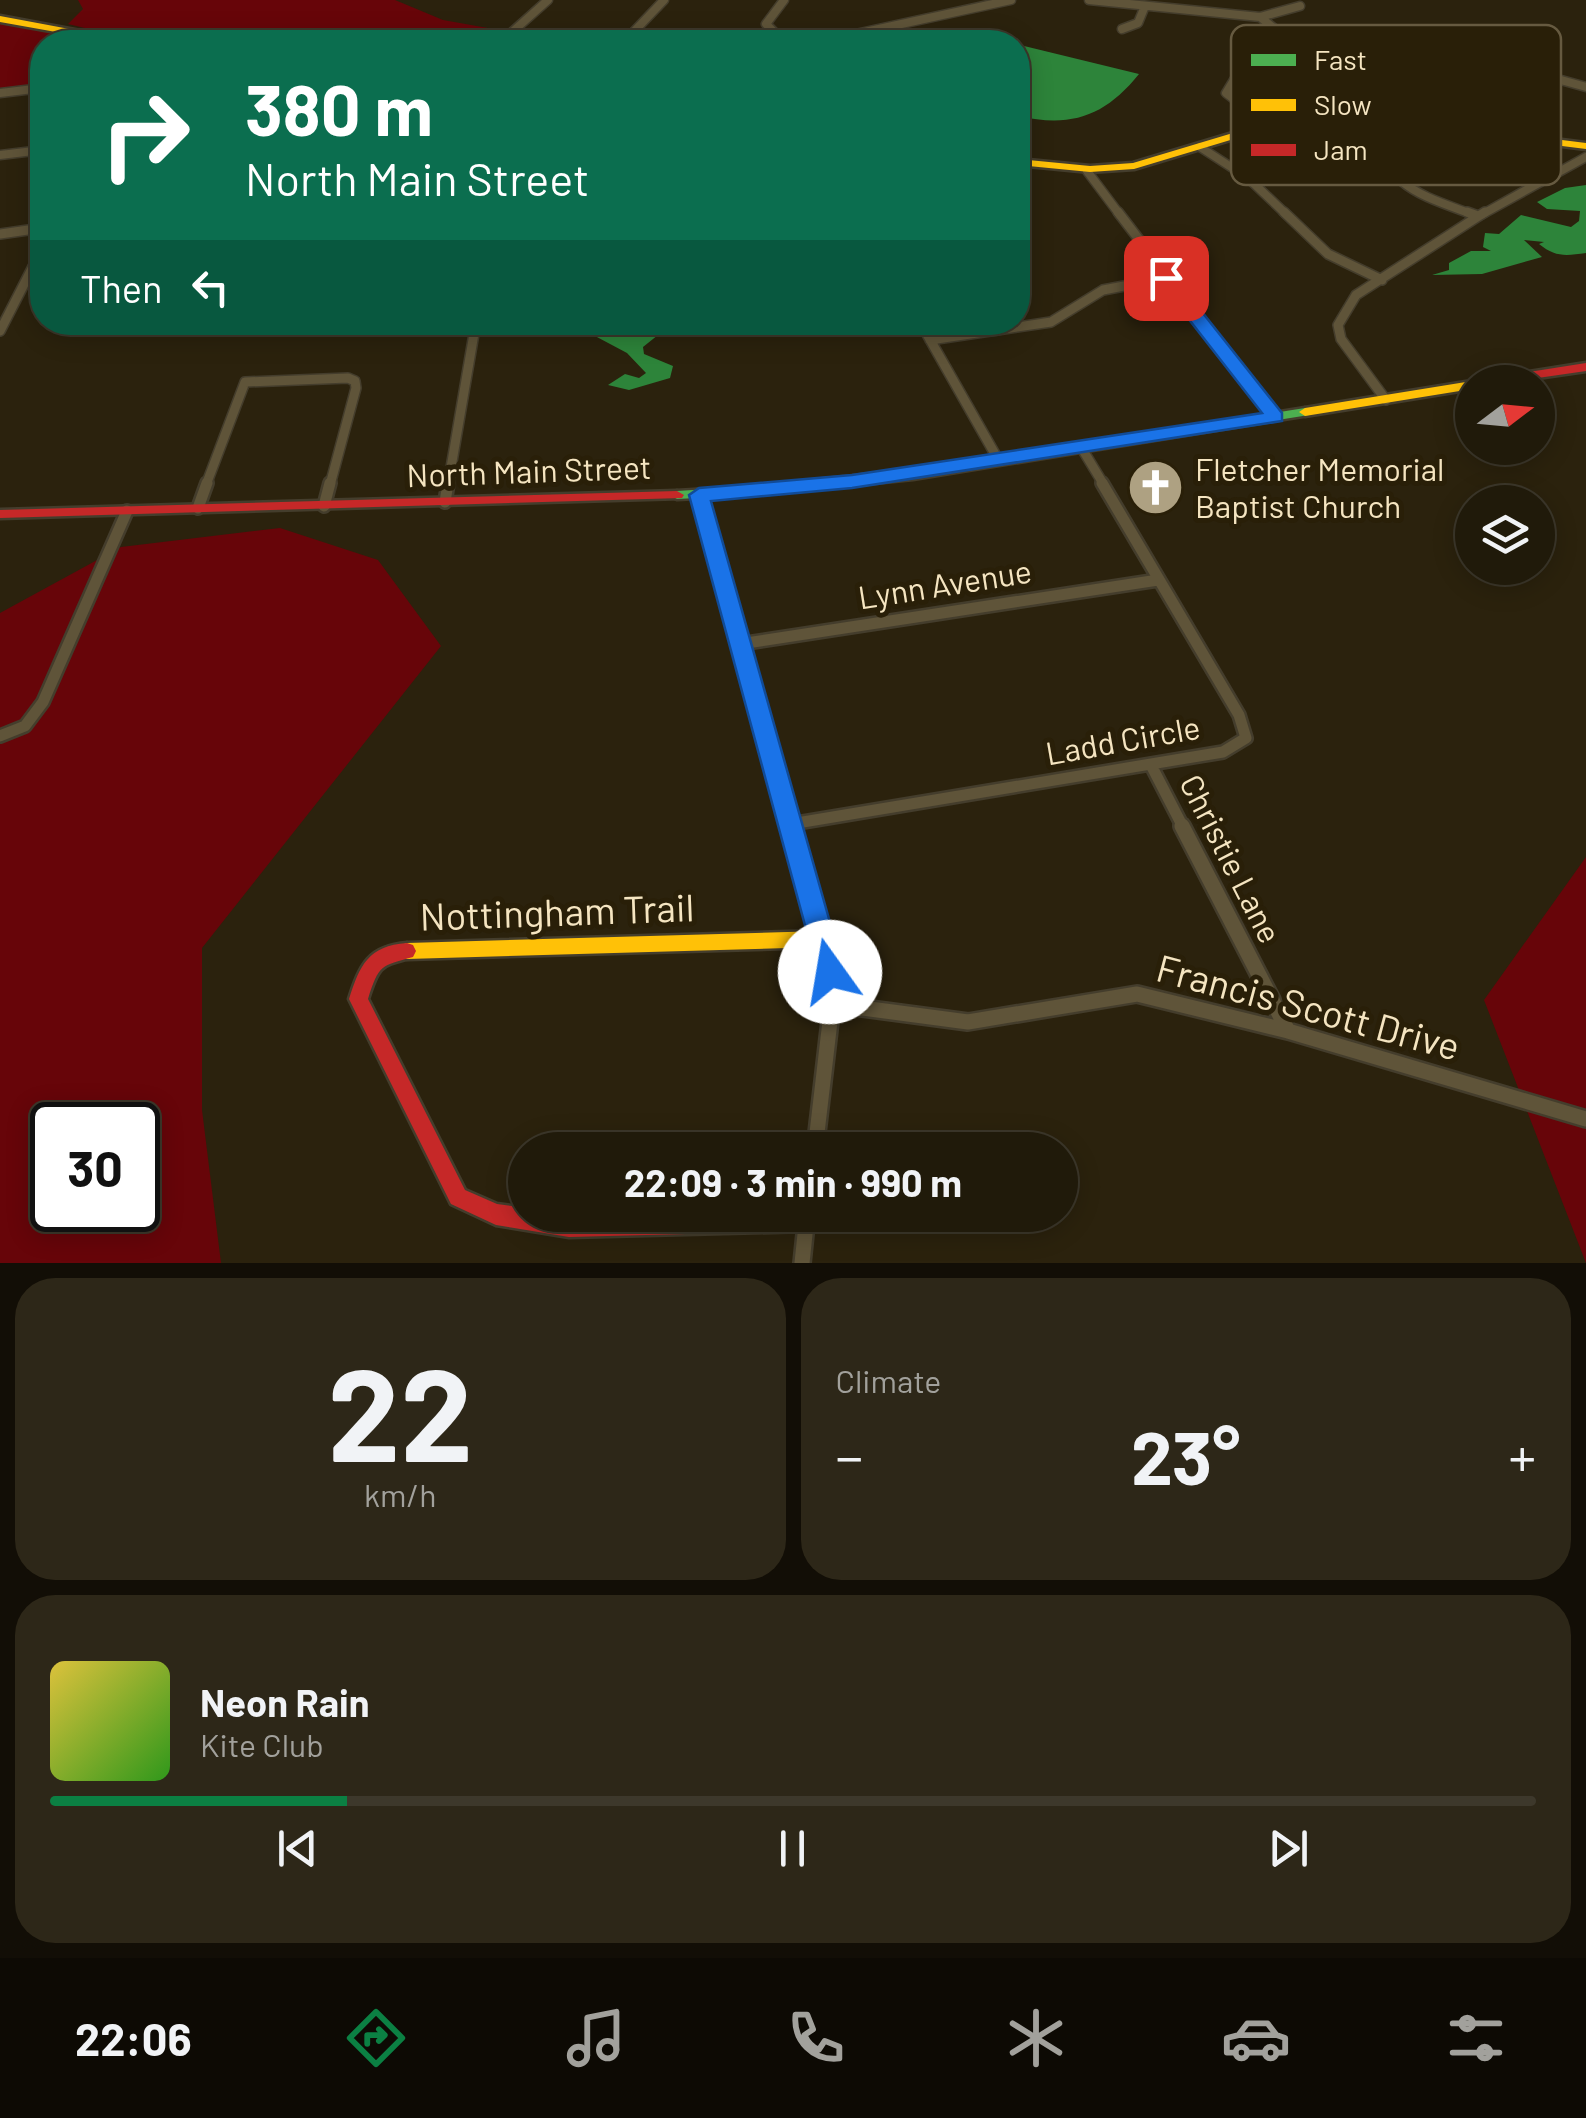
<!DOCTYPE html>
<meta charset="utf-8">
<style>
body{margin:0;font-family:Barlow,sans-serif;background:#2d2718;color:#f1f3f6;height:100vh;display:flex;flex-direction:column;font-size:38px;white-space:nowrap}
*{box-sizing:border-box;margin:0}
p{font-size:32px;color:#a2a19c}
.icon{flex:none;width:55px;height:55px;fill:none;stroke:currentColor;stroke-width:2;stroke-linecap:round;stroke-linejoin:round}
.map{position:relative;height:1263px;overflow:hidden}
.panel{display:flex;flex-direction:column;gap:15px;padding:15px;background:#120e06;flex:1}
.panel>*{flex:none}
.hud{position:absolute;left:30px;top:30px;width:1000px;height:305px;border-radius:40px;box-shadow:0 5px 25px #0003,0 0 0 2px #3d382b;background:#0b6e4f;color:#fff;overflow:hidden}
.needle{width:65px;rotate:74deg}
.buttons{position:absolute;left:1455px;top:365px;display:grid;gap:20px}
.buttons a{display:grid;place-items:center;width:100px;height:100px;border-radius:50%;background:#201a0a;box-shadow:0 5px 25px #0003,0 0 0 2px #3d382b;font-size:50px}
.speed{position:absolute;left:30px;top:1102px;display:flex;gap:20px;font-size:50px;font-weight:700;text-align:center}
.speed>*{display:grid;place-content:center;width:130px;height:130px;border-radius:50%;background:#201a0a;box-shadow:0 5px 25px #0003,0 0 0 2px #3d382b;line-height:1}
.speed .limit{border:5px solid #111;border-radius:15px;background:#fff;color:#111}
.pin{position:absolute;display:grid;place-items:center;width:85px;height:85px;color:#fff;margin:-42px;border-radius:20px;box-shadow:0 5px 15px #0006}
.me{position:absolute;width:110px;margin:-55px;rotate:347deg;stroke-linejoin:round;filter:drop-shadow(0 0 8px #0008)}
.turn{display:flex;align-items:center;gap:35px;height:210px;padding:0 50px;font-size:45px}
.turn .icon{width:130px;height:130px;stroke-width:2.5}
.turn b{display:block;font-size:70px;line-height:85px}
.then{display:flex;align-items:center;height:95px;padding:0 50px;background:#0003;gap:20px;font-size:38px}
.big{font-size:75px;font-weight:700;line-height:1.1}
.panel .tile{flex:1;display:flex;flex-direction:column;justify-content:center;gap:15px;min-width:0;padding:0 35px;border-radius:40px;background:#2d2718}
.panel .dial{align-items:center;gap:0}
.dial b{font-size:130px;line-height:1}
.song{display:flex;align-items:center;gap:30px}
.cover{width:120px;height:120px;border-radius:15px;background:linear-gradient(135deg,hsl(50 70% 55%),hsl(110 70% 35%))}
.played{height:10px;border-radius:5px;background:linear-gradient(90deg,#0b8043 20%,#3d382b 20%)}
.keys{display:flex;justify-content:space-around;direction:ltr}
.heat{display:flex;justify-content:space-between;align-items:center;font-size:55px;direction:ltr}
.panel .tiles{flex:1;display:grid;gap:15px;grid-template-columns:1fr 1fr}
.tile:last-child{grid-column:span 2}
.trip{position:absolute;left:508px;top:1132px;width:570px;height:100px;border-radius:50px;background:#201a0a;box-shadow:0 5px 25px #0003,0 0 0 2px #3d382b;font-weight:700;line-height:100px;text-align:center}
.menu{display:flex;height:160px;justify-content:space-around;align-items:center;background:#0d0a04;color:#a2a19c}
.menu .icon{width:70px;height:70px}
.menu .current{color:#0b8043}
.menu b{font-size:45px;color:#f1f3f6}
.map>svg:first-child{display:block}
.green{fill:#670509;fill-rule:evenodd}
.water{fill:#2d843a}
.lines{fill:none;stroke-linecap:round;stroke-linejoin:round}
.street-far3-casing{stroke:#443d2c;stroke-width:11}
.street-far2-casing{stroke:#443d2c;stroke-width:12}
.street-far1-casing{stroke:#443d2c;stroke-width:16}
.street-casing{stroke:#443d2c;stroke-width:20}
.fast-casing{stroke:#443d2c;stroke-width:5}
.slow-casing{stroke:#443d2c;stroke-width:5}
.jam-casing{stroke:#443d2c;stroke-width:5}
.street-far3{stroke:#5f5439;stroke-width:8}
.street-far2{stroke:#5f5439;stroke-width:9}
.street-far1{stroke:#5f5439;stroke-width:11}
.street{stroke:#5f5439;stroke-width:15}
.fast{fill:#4caf50;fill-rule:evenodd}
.slow{fill:#ffc107;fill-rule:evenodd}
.jam{fill:#c62828;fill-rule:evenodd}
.route{fill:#1a73e8;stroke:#114b97;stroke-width:2.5}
.labels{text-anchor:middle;stroke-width:10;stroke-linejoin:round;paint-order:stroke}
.poi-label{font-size:32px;fill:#f5e5c1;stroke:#291f08;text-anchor:start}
.street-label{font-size:32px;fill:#f5e5c1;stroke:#291f08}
.near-street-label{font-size:38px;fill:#f5e5c1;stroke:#291f08}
.key{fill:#291f08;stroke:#665a40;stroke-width:2.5}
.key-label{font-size:28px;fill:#f5e5c1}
</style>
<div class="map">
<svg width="1586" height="1263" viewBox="0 0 1586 1263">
<rect width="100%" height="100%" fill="#2b220d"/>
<path class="green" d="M78,0H395L443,20L499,30L487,42H402L381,36L355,42H143L68,24L83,9Z
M0,21L109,42H42V87L0,92Z
M280,528L378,560L441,646L202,948V1110L221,1263H0V613L121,547ZM52,1125H138V1210H52Z
M1586,857V1263L1484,1000Z"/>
<path class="water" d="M1018,45H1020L1139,74C1105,116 1072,128 1018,116Z
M1586,185V253C1565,256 1555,257 1539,244L1544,242L1524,240L1542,257L1482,274L1432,275L1449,270V263L1471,251H1491L1483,247L1485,233L1499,234L1521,215L1571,227L1579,221L1580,211L1547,209L1537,202L1565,188Z
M615,323H673L643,347L644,354L673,366L670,378L629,390L608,385L625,374L639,378L646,373L627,353L595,336Z"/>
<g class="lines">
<defs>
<path id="street-far3" d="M784,0L766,24L784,42
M1089,0L1260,17L1300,6
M1260,17L1280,33L1282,44L1240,70L1226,93L1269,126
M1122,29L1138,23L1145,6
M501,42L548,0
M624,42L664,0
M819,42L1011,0
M0,93L42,88
M1374,118C1380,186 1418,194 1474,215
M1458,129V66L1467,54L1586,87
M1200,147L1248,178L1287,215
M0,155L42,150
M1087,171L1120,215
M1481,215L1586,157"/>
<path id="street-far2" d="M1118,212L1275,417
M1284,212L1328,254L1382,280
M1467,212L1478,216
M0,234L42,228
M920,322L999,461
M0,331L42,249
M930,340L1051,322L1103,290L1166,278
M1386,400L1341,339L1338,325L1356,295L1485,212
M1081,447L1104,485
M206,485L245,382L348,378L355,381L356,388L330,485
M448,485L476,322"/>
<path id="street-far1" d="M699,495L790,829
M445,502L448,483
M324,506L330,483
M198,508L207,483
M740,644L1158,580
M0,736L25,726L43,702L127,511
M1151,765L1184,829
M791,824L1223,752L1246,738L1239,715L1102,483"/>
<path id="street" d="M789,826L829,972L832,1004L815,1150
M1182,826L1288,1031
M832,1004L968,1022L1137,994L1288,1031L1586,1119
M802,1263L807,1215"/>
<path id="fast" d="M1305,408L1311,412L1309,415L913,479L756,495L677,499L670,495L677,491C889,480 1096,442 1305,408Z"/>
<path id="slow" d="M0,16L123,39L127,42H112L0,22Z
M1329,111L1586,143V149L1329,117L1280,125L1134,169L1090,172L1018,165V159L1090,166L1133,163L1276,120Z
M1472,381L1476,382H1472V389L1305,416L1299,412L1305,408Z
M822,931L828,933L831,939L828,945L822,947L407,959L401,957L398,951L401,945L407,943Z"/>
<path id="jam" d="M1586,363V371L1511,382H1485L1491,378Z
M677,491L684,495L682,498L0,518V510Z
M407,943L413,945L416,951L413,957C381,966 379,964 368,999L465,1190L497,1204L525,1208V1215H816L818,1220L814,1227L807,1231L569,1237L496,1225L451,1204L349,999C360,965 368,946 407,943Z"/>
</defs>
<use href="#street-far3" class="street-far3-casing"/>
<use href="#street-far2" class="street-far2-casing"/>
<use href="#street-far1" class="street-far1-casing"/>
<use href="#street" class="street-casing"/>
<use href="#fast" class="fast-casing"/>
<use href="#slow" class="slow-casing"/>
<use href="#jam" class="jam-casing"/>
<use href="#street-far3" class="street-far3"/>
<use href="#street-far2" class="street-far2"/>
<use href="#street-far1" class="street-far1"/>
<use href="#street" class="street"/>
<use href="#fast" class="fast"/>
<use href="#slow" class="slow"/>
<use href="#jam" class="jam"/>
</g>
<path class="route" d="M1159,274H1172L1282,413V421L852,488L711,501L844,972L839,981L830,985L820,981L689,495L699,488L852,475L1262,413L1159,281Z"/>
<defs>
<symbol id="church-disc" viewBox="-11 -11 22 22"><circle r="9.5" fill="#aea182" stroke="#291f08"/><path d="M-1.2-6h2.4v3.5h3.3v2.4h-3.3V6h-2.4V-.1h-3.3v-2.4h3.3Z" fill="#fff"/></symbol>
</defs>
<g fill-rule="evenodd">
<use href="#church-disc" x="1124" y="456" width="63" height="63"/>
</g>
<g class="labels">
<g class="poi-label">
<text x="1195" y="481">Fletcher Memorial<tspan x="1195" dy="37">Baptist Church</tspan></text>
</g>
<g class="street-label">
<text transform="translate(529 472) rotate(-2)" y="11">North Main Street</text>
<text transform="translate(945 585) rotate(-9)" y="11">Lynn Avenue</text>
<text transform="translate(1123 741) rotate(-10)" y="11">Ladd Circle</text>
<text transform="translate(1230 859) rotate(63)" y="11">Christie Lane</text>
</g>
<g class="near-street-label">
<text transform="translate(557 913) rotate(-2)" y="13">Nottingham Trail</text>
<text transform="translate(1308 1008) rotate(15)" y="13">Francis Scott Drive</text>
</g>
</g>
<rect x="1231" y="25" width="330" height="160" rx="15" class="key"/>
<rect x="1251" y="54" width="45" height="12" fill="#4caf50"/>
<rect x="1251" y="99" width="45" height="12" fill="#ffc107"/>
<rect x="1251" y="144" width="45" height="12" fill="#c62828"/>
<g class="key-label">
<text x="1314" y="70">Fast</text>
<text x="1314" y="115">Slow</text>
<text x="1314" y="160">Jam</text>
</g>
</svg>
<div class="buttons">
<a><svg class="needle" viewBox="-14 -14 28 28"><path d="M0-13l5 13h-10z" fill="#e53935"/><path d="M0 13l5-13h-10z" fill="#a2a19c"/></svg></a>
<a><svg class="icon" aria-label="layers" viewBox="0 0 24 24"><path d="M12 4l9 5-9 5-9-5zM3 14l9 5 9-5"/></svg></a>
</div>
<div class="speed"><div class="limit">30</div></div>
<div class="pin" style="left:1166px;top:278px;background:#d93025"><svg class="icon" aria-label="arrive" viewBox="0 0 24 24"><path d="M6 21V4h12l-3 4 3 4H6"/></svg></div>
<svg class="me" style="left:830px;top:972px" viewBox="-20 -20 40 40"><circle r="19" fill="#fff"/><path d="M0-13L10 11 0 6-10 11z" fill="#1a73e8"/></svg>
<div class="trip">22:09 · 3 min · 990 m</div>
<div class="hud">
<div class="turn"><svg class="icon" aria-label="right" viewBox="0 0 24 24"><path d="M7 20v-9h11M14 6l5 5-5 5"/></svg><div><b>380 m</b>North Main Street</div></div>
<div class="then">Then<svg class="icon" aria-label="left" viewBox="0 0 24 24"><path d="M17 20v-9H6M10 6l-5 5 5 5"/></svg></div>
</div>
</div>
<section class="panel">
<div class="tiles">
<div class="tile dial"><b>22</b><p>km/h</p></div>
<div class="tile"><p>Climate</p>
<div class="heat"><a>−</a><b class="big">23°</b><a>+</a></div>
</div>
<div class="tile">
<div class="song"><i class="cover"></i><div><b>Neon Rain</b><p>Kite Club</p></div></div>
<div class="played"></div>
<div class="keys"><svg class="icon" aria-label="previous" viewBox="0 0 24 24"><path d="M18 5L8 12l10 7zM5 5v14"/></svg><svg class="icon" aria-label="pause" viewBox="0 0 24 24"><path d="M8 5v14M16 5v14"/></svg><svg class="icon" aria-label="next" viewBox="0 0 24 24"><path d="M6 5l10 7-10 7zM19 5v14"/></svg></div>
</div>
</div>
</section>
<nav class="menu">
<b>22:06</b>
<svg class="icon current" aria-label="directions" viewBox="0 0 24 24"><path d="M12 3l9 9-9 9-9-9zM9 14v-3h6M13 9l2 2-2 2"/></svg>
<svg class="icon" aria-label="music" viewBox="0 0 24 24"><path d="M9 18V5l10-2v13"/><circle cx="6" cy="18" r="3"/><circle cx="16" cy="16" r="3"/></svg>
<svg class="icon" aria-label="phone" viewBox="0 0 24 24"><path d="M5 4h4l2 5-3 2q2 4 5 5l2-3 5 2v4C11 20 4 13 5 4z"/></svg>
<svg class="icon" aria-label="climate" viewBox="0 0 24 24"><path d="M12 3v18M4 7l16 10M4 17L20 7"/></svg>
<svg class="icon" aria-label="car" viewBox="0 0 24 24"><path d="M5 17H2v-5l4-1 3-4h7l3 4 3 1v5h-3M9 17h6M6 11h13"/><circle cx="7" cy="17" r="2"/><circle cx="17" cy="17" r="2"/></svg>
<svg class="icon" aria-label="filters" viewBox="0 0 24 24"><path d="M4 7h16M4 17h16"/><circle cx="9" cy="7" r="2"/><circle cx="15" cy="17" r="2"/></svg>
</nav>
